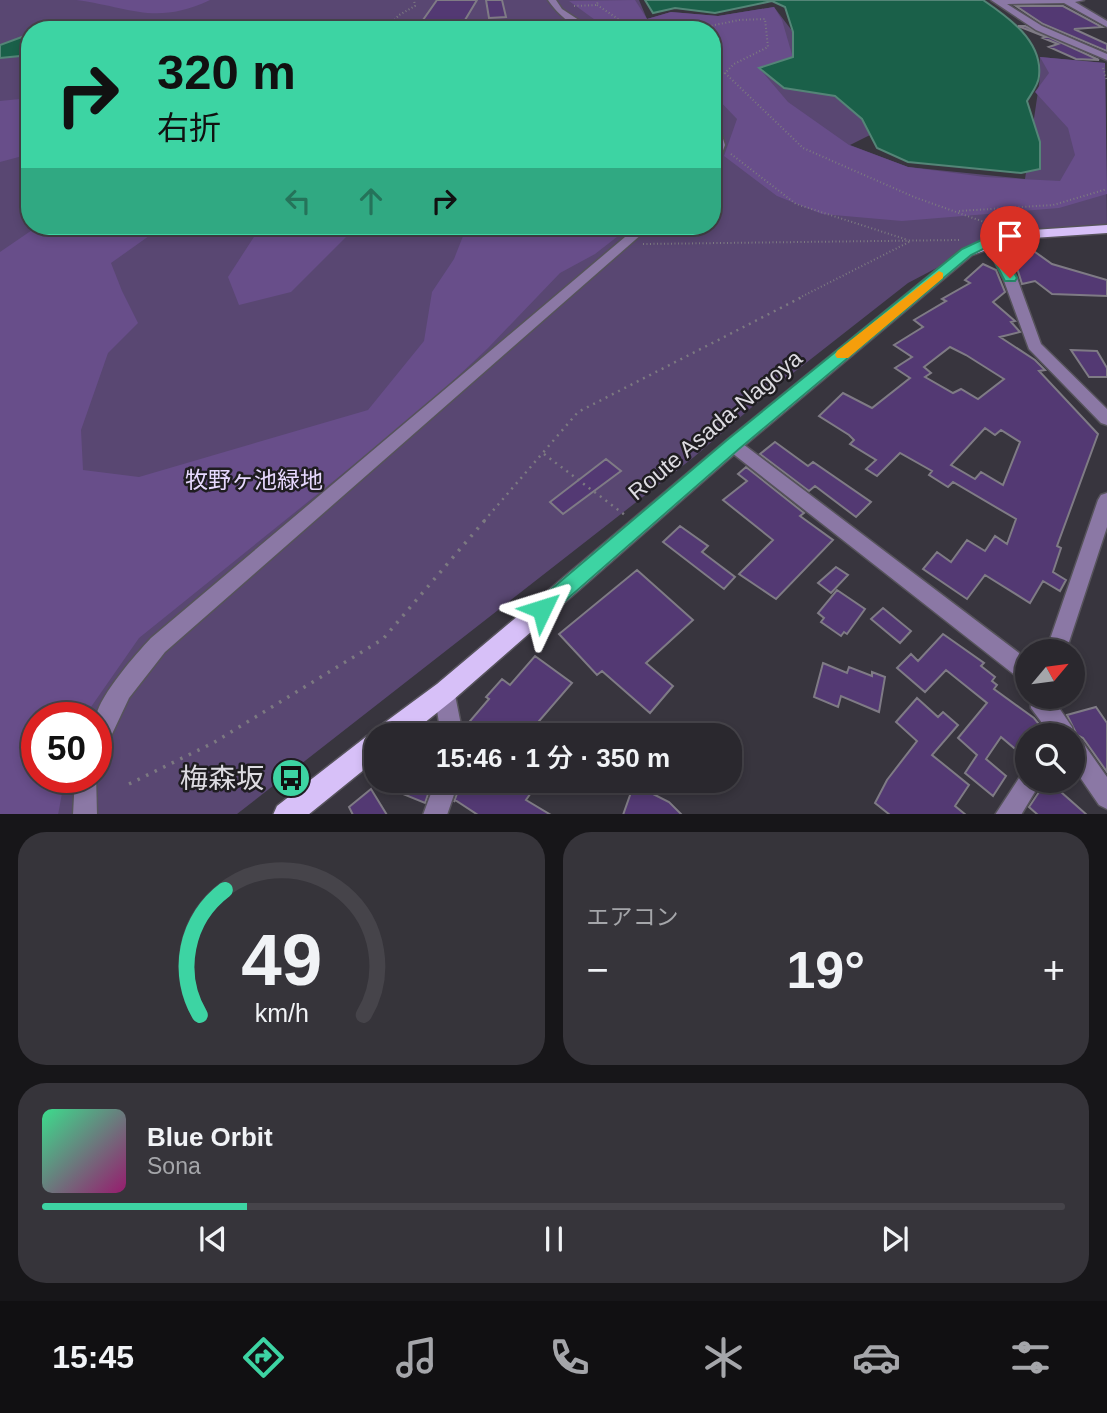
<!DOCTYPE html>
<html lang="ja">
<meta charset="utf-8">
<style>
body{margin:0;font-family:Helvetica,"Noto Sans JP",sans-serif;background:#36343a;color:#f1f3f6;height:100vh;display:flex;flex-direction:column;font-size:26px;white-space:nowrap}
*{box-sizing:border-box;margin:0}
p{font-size:23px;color:#a5a6aa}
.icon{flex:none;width:38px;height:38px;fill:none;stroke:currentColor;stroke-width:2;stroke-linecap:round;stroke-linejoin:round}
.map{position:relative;height:814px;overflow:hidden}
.side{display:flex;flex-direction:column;gap:18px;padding:18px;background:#171619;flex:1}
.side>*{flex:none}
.top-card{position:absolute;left:21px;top:21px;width:700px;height:214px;border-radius:28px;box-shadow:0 4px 10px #0003,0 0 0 2px #46444a;background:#3dd4a3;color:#111;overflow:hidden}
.needle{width:46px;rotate:61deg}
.tools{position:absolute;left:1015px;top:639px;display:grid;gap:14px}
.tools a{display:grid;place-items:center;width:70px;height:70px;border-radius:50%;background:#2a282e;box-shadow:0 4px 10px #0003,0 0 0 2px #46444a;font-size:35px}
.speed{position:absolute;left:21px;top:702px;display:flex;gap:14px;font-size:35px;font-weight:700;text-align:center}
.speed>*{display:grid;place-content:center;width:91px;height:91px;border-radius:50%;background:#2a282e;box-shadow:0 4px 10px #0003,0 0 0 2px #46444a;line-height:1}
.speed .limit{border:10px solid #d22;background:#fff;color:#111}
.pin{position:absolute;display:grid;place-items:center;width:60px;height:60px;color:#fff;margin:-72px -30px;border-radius:50% 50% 50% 0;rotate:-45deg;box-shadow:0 0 7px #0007}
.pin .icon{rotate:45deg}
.me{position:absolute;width:77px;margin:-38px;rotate:49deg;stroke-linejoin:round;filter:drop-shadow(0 0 5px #0008)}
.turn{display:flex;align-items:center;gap:24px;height:147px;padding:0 21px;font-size:32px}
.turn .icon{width:91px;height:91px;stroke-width:2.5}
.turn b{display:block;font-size:49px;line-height:60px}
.lanes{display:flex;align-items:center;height:66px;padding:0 21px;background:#0003;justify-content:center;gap:35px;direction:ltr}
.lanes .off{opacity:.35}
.big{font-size:52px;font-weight:600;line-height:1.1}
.side .tile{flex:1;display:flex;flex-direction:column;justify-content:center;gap:10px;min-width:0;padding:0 24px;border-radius:28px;background:#36343a}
.side .dial{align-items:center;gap:0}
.dial svg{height:182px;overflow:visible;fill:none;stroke:#46444a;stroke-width:7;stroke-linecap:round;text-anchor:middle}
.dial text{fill:#f1f3f6;stroke:none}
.song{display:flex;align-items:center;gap:21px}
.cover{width:84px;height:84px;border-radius:10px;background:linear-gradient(135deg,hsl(150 70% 55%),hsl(320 70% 35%))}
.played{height:7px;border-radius:4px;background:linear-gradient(90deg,#3dd4a3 20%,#46444a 20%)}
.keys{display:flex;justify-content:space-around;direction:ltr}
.heat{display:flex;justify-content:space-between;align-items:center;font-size:38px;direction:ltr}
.side .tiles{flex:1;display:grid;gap:18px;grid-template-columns:1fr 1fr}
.tile:last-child{grid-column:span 2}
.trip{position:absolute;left:364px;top:723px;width:378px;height:70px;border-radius:28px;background:#2a282e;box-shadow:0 4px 10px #0003,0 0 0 2px #46444a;font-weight:600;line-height:70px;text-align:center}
.dock{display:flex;height:112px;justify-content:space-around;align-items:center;background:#111012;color:#a5a6aa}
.dock .icon{width:49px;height:49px}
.dock .active{color:#3dd4a3}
.dock b{font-size:32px;color:#f1f3f6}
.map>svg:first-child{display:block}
.green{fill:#594772;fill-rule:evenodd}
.forest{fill:#684e8a}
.water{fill:#1a6049;stroke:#548577;stroke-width:2}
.building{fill:#533973;stroke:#7f7b85;stroke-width:2;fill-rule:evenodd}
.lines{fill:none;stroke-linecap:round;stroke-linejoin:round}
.minor-casing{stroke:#56535b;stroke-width:3}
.major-casing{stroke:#56535b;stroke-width:3}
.path-far2{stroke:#7c7981;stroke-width:2;stroke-dasharray:1 2.5;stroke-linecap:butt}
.path-far1{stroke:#7c7981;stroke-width:2.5;stroke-dasharray:2 5;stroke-linecap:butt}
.path{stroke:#7c7981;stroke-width:3.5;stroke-dasharray:2.5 7;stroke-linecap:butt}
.minor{fill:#8b78a5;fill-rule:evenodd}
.major{fill:#d7c0f8;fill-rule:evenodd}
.route{fill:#3dd4a3;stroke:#288a6a;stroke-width:2}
.slow{fill:#f59e0b}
.labels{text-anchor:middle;stroke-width:5;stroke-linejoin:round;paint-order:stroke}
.street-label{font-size:23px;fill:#dddbe1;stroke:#1f1d21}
.park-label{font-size:23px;fill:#e7d9fe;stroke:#1f1d21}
.near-poi-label{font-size:28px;fill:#dddbe1;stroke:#1f1d21;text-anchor:end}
</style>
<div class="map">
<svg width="1107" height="815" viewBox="0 0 1107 815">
<rect width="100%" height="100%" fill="#38353e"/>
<path class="green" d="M0,0H639L647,19L671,12L718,16L774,7L793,32V58L760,68L784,88L834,96L862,119L870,135L850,145L908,167L1025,179L1040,78V57L1105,63L1107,230L990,240L908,283L774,388L694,457L237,814H0ZM30,30H712V226H30ZM37,718H96V777H37Z"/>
<path class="forest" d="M76,0H210C155,26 130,7 76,0Z
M635,0L647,19L671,12L718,16L774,7L782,20L793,58L759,68L788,102L849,145L908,167L985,177L1060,181L1075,155L1068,128L1035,92L1049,73L1040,57L1105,63L1107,194L1059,208L902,221L822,214L777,196L724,156L737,119L712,93V30H609L569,1Z
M30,98V154L0,162V101Z
M38,226H169L149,236L111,263L122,291L138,323L108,353L81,430L83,470L139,477L368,410L424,341L432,292L454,259L467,226H631L595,254L560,273L488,348L423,409L139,638L84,717L37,718V777H65L58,815L0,814V252Z
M261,226H357L291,292L239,305L228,277Z"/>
<path class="water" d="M645,0H983C1008,17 1043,41 1039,76C1039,84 1031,94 1027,101L1040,142V169L1021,173L908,162L877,148L862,119L835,96L784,88L759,68L793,57V32L785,7L772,1L715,13L675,8L653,13Z
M30,34V55L0,58V45Z"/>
<path class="building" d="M437,0H477L459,30H416Z
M486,0H502L506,17L489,18Z
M1016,6H1063L1102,27L1074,29L1107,44V51L1043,24Z
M1018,26H1025L1099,60L1076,59L1049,47L1058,44L1043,38L1046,37Z
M1028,247L1052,264L1107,280V296L1052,294L1035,281L1022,284L1012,252Z
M983,264L996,270L1005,292L993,302L1015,321L1011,322L1020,332L1000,337L1035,360L1045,370L1039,371L1098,434L1057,546L1061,548L1053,572L1066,580L1060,591L1043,581L1030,603L985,575L967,599L923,569L937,552L951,562L967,540L985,551L995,536L1007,544L1016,519L953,482L948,487L929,475L932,471L900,453L877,476L866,469L876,460L850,444L854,440L849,435L819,416L843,393L872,408L910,378L895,368L912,357L894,345L923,327L914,320L946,301L942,299L970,283L965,280ZM950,347L966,355L1004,379L978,399L961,389L953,393L925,377L931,373L924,367ZM985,428L995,435L1001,430L1020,442L1003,485L981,472L975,479L951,465Z
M1071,350L1097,351L1107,368V377H1089Z
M775,442L808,466L813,462L871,502L856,517L815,486L809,491L760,454Z
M606,459L621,471L563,514L550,502Z
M746,467L804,513L800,516L833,540L776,599L739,574L773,540L723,500L747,481L738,474Z
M680,526L708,546L702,552L735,577L724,589L663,542Z
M836,567L848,575L831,593L818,583Z
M637,570L693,620L646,663L673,686L650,713L602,671L597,675L559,634Z
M837,590L865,609L847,634L844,632L841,636L821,622L824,618L818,613Z
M883,608L911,631L900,643L871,619Z
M943,634L984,663L981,666L995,677L992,681L997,685L994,689L1034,718L1048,735H1027V759L1001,737L986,759L1006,776L993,796L965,773L977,755L958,738L987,703L946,670L925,692L897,668L911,654L918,661Z
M535,656L572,683L527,735H465L464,728L489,699L486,697L502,679L510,685Z
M823,663L847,673L849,667L872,676V672L885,677L879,712L841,696L838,707L814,697Z
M917,698L938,717L943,712L958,725L932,755L969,785L955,806L966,815H890L875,803L887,780L917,741L896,722Z
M1096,707L1107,723V772L1083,738L1077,735L1067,715Z
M403,780H433L425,803L398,792Z
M469,780H540L526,800L551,815H478L455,800L454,802L459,788L463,791Z
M1047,780H1068L1061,792L1087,815H1038L1029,807Z
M635,781L651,788L649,792L669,802L682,815H623Z
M371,789L387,815H353L349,807Z"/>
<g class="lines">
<defs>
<path id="minor" d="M548,0H556L562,9L594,30C575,30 558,15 548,0Z
M991,0H1084L1075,2L1107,21V27L1064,3L1007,4L1042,26L1107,54V60L1036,30Z
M712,117L717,120L725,145L718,164L712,167L715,145Z
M638,226H651L165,652L129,698L104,751L96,754C96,743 94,725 96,716C101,694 135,655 151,638Z
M990,236L996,240L1017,278L1041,344L1107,409V425L1101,423L1029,349L1003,278L984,240Z
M733,439L739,441L1027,659V682L1020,679L727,449L725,445L727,441Z
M1107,493V527L1066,651H1046L1098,500L1101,495Z
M445,681L453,685L463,735H441L434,692L437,685Z
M1030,696H1051L1072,727L1074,737L1081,740L1107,777V809L1099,805L1073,767V735H1051L1031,708Z
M1027,770V780H1042L1021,815H995L1023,772Z
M96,774L97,815H73L75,777H96Z
M436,780H459L447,815H423Z"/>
<path id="major" d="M1107,225V233L1018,239L972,255L739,450L453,700L409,735H376V760L308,815H273L277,806L367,736L377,733L380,726L437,684L727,440L962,249L1018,231Z"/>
</defs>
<use href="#minor" class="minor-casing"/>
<use href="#major" class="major-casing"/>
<path class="path-far2" d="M597,5L635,30
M574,6L597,5L598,0
M389,30L387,28L399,15L415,6L414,0
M691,30L739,20L765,19L768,47L734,64L712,86
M1103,68L1107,81
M725,73L803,148L914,197L1001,228
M731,154L796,204L908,240
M959,211L1053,205L1107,189
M643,244L959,240
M799,298L911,241"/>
<path class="path-far1" d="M544,454L625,515
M484,521L578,412L802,297"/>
<path class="path" d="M129,784L213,743L383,639L485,520"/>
<use href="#minor" class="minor"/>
<use href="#major" class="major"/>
</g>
<path class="route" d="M990,236L996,240L1017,278L1015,281H1005L987,247L971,255L739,449L549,615L542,618L535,615L532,609L535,603L727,440L962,249Z"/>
<path class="slow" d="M939,271L943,273V278L848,358H837L835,355L837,351Z"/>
<defs>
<symbol id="bus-disc" viewBox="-11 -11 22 22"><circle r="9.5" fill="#3dd4a3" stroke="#1f1d21"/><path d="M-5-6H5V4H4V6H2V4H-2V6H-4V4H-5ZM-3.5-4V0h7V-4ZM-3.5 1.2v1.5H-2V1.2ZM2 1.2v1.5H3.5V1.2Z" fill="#111"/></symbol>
</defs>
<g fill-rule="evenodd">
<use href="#bus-disc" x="269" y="756" width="44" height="44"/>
</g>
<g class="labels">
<g class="street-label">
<text transform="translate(715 425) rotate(-40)" y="8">Route Asada-Nagoya</text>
</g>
<g class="park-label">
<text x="254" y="488">牧野ヶ池緑地</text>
</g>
<g class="near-poi-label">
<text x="264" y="788">梅森坂</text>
</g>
</g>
</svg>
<div class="tools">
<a><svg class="needle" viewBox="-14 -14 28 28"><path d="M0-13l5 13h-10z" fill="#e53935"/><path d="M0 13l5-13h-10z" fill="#a5a6aa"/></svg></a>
<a><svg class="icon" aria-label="search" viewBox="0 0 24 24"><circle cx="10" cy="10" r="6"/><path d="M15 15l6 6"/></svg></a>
</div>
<div class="speed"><div class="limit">50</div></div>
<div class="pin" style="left:1010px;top:278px;background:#d93025"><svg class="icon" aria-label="arrive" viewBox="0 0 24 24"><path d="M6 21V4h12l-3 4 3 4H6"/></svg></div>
<svg class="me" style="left:542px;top:609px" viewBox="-20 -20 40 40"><path d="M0-17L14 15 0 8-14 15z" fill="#3dd4a3" stroke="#fff" stroke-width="4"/></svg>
<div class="trip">15:46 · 1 分 · 350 m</div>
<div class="top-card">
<div class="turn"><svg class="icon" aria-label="right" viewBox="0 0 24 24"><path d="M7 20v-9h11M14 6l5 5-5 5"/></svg><div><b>320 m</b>右折</div></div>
<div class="lanes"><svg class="icon off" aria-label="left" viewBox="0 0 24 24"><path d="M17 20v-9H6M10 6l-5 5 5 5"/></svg><svg class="icon off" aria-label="ahead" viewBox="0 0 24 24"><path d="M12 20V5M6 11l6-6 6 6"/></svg><svg class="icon" aria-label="right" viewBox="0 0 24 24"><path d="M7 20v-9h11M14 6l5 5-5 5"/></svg></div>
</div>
</div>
<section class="side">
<div class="tiles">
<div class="tile dial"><svg viewBox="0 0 100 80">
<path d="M14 69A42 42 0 1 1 86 69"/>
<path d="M14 69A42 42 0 0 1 25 14" stroke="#3dd4a3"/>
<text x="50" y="56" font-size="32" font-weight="700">49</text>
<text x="50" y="72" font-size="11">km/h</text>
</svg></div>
<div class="tile"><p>エアコン</p>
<div class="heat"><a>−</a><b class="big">19°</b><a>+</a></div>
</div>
<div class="tile">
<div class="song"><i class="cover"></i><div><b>Blue Orbit</b><p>Sona</p></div></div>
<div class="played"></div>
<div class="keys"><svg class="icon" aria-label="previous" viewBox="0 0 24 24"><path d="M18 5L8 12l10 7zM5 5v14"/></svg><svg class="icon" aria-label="pause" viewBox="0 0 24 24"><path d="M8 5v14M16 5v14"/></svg><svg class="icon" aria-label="next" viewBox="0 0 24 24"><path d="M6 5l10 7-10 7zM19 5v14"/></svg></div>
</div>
</div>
</section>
<nav class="dock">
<b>15:45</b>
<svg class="icon active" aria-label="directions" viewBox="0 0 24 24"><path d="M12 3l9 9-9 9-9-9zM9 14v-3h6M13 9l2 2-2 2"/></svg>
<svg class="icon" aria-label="music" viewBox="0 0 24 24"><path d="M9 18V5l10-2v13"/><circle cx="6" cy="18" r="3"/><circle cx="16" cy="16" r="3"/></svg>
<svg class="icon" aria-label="phone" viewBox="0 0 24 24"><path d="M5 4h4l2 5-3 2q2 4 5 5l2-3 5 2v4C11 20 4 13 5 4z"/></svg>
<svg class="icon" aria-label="climate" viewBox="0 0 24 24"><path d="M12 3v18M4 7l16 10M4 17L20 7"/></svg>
<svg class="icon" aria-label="car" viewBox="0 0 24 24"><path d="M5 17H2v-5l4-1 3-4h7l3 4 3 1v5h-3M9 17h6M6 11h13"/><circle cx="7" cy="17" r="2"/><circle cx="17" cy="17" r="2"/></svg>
<svg class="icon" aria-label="filters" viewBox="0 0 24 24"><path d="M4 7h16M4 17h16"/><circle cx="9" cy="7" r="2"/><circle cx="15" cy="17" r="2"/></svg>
</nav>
